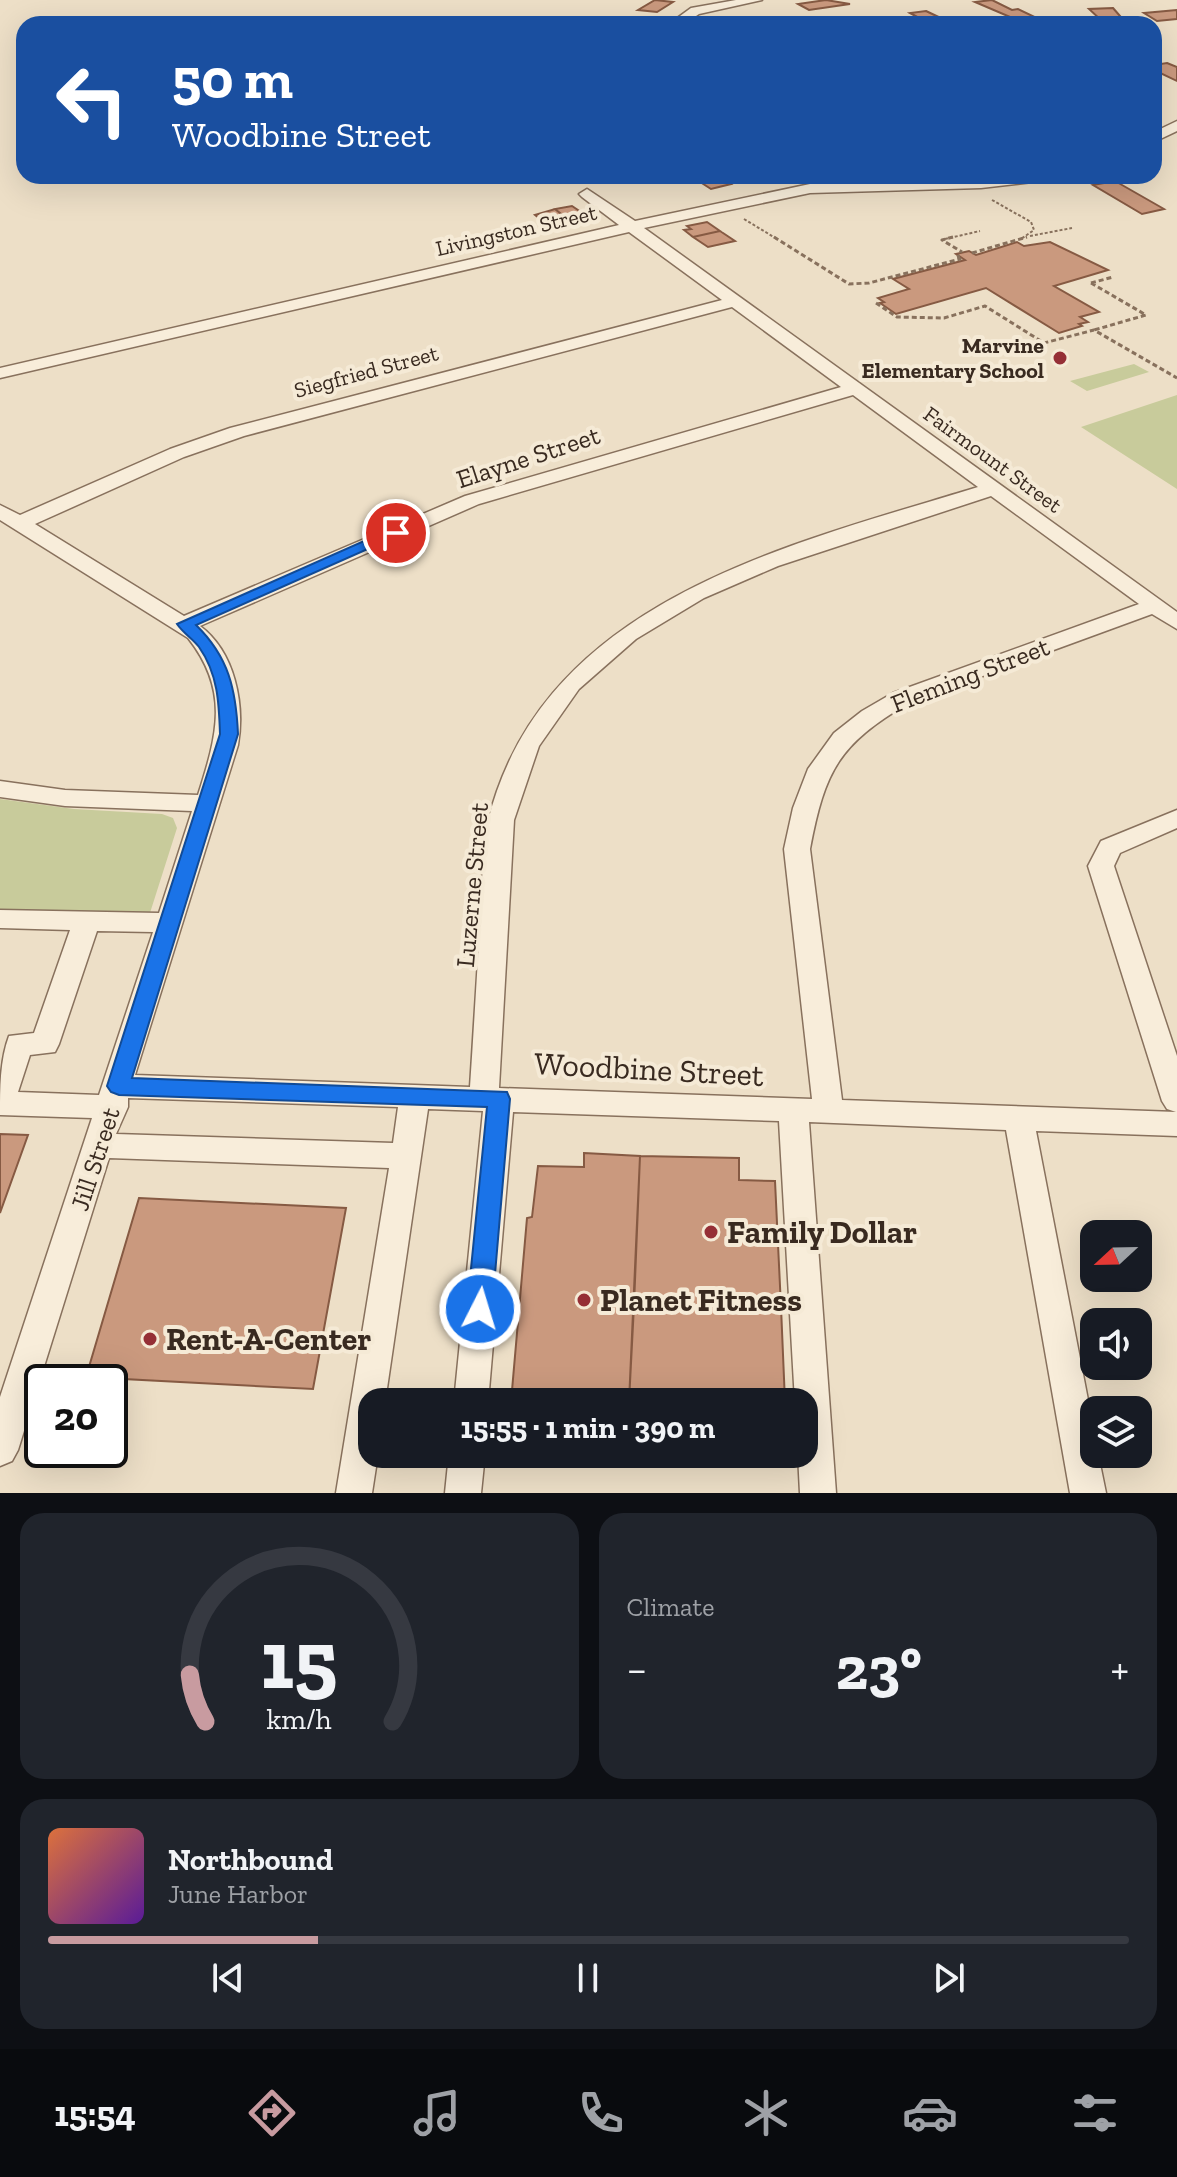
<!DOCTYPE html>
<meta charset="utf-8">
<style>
body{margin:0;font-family:"Zilla Slab",serif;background:#20242c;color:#f1f3f6;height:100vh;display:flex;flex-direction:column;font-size:30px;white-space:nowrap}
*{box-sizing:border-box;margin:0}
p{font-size:26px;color:#9ea1a6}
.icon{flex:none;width:44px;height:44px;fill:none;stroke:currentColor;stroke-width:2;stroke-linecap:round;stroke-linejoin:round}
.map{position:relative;height:1493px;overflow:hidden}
.details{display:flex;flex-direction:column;gap:20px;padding:20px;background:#0d0f14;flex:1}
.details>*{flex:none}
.guide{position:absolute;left:16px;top:16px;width:1146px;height:168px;border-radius:24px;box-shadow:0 8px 32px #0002;background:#1a4fa0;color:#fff;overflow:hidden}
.needle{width:52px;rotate:248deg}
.controls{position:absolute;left:1080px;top:1220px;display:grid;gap:16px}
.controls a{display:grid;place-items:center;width:72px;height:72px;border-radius:16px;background:#171b24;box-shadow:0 8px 32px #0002;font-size:40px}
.speed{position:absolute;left:24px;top:1364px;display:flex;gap:16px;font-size:40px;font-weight:700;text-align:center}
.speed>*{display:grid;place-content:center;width:104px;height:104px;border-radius:50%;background:#171b24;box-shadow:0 8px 32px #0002;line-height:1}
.speed .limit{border:4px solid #111;border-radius:12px;background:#fff;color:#111}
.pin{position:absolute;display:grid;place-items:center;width:68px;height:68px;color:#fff;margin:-34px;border:4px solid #fff;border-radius:50%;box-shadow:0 2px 8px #0007}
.me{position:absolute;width:88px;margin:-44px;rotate:5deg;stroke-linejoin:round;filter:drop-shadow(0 0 6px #0008)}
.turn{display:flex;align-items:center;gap:28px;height:168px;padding:0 24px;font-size:36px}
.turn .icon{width:104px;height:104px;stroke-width:2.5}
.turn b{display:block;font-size:56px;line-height:68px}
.big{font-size:60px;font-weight:800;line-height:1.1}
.details .widget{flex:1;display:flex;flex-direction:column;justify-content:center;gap:12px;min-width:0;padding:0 28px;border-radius:24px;background:#20242c}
.details .dial{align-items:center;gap:0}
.dial svg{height:208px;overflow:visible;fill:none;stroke:#363941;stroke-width:7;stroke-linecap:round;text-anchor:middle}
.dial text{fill:#f1f3f6;stroke:none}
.song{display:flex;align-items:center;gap:24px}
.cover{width:96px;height:96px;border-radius:12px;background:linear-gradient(135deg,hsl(20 70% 55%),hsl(270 70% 35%))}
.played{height:8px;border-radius:4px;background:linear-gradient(90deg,#c89ba0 25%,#363941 25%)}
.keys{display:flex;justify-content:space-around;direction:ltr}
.heat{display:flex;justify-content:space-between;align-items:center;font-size:44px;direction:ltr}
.details .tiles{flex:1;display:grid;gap:20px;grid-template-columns:1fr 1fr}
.widget:last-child{grid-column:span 2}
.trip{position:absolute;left:358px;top:1388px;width:460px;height:80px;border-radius:24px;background:#171b24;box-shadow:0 8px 32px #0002;font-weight:800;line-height:80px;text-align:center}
.tabs{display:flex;height:128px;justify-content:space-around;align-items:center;background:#090b0e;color:#9ea1a6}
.tabs .icon{width:56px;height:56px}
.tabs .selected{color:#c89ba0}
.tabs b{font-size:36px;color:#f1f3f6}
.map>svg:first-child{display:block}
.green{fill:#c8cb9b}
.building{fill:#ca997e;stroke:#865a43;stroke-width:2}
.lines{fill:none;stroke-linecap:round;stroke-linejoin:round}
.minor-casing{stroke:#88715d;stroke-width:3}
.path-far1{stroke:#88715d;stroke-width:2;stroke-dasharray:3 2;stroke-linecap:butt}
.path{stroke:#88715d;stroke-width:3;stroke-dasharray:5 3;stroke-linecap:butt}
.minor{fill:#f8edda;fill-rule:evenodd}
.route{fill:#1a73e8;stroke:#114b97;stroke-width:2}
.poi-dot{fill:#952f36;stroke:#f5ead6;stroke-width:3}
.labels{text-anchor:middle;stroke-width:8;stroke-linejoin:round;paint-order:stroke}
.far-street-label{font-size:22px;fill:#392a20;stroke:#f5ead6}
.far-poi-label{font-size:22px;font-weight:bold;fill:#392a20;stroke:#f5ead6;text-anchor:end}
.street-label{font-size:26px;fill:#392a20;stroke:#f5ead6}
.near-street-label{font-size:32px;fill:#392a20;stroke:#f5ead6}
.near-poi-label{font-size:32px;font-weight:bold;fill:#392a20;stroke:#f5ead6;text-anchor:start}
</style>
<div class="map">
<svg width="1177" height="1493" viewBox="0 0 1177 1493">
<rect width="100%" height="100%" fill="#eddfc7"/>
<path class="green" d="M1134,364L1149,372L1087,391L1070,381Z
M1177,395V489L1081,427Z
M0,799L74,809L162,814L173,818L177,828L149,916L0,911Z"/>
<path class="building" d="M655,0L673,2L657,12L638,10Z
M826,0L850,4L809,10L798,4Z
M992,0L1012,10L1018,9L1041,20L1024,23L975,2Z
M1113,8L1127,24H1100L1097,21H1102L1089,9Z
M1177,10V19L1157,21L1144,13Z
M926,11L947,21L959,24H930L910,13Z
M1167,63L1177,67V81L1154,70V65Z
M691,176H718L731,184L711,189Z
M1115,181L1164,209L1142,214L1093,185Z
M572,206L581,212L592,216L570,221L555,209Z
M555,209L570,221L545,223L535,215Z
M707,222L720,231L693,237L684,230L691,229L687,226Z
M720,231L735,241L708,247L693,237Z
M1017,242L1024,246L1050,242L1108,270L1054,286L1099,312L1080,317L1088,322L1079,324L1082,326L1059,333L986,288L896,314L880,303L884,302L878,298L909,289L893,279L965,260L956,254L969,251L976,255Z
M0,1134L28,1135L0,1213Z
M584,1153L640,1156L629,1402H511L527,1218L532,1217L538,1166L584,1167Z
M640,1156L739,1158V1180L775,1181L781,1307L634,1305Z
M139,1198L346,1208L313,1389L86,1377Z
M634,1305L781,1307L785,1402H629Z"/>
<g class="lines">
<defs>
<path id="minor" d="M736,0H762L699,14L684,24H669L691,8Z
M1177,121V131L1154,142V132Z
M1056,176L1049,180L981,188L810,193L644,228L1177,612V629L1152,614L909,703C839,744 825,770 810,849L842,1100L1176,1112L1167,1109L1162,1101L1088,866L1101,841L1177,810V828L1120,853L1114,866L1177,1056V1136L1036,1131L1094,1431V1454H1098L1106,1493H1070L1006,1130L809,1122L836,1493H800L798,1454H804V1402H795L779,1121L513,1112L488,1402H454L483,1111L428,1109L385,1402H372V1454H378L372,1493H336L389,1168L109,1158L18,1450L12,1461L0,1466V1397L92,1118L0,1115C0,1088 0,1060 9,1036L34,1033L70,930L0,928V910L159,913L192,811L65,806L0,797V781L65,790L198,795C217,735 230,691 188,638L0,520V505L20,515L170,449L230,428L722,300L629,232L0,378V368L619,225L582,197L579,194L587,189L635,221L810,184ZM732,307L841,387L465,496L184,616L35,524L184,457L244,436ZM853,395L978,487C789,545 543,600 488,821C481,850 483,882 481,912C477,970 474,1029 470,1087L135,1075L238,745C245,704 235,652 200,626L479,504ZM991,496L1139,604L893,693L862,711L834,733L808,769L793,808L784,849L812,1099L499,1088L514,820L539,746L579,689L636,639L704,598L778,566ZM97,931L153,932L99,1095L18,1092L30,1055L55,1052L59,1044ZM128,1098L398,1107L393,1143L116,1134L128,1107Z
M449,1454H485L481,1493H445Z"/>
</defs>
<use href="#minor" class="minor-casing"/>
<path class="path-far1" d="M992,200L1031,222L1034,230L1021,239
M744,219L777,239
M1030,236L1072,228
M945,239L980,231"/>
<path class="path" d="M774,237L849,284L869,283L960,259L956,257L960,256
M953,237L942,240L962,252
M972,253L1027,237
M1091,283L1146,315L1094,330
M1091,283L1113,277
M876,303L897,317L944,318L985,306L1044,343L1094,330L1177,378"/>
<use href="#minor" class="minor"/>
</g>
<path class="route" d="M391,529L404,533L196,625C229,657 236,690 238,734L132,1078L507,1092L510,1099L492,1309L489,1317L480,1320L471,1317L467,1309L487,1107L119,1095L111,1092L107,1086L220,734C219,703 218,674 199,647C193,639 183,633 177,624Z"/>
<g class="poi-dot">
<circle cx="1060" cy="358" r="8"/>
<circle cx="711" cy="1232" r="8"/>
<circle cx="584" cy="1300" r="8"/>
<circle cx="150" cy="1339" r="8"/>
</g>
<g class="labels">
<g class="far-street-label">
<text transform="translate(516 230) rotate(-13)" y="8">Livingston Street</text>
<text transform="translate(366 371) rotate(-15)" y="8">Siegfried Street</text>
<text transform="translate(993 459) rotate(36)" y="8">Fairmount Street</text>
</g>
<g class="far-poi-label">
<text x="1044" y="353">Marvine<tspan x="1044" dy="25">Elementary School</tspan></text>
</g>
<g class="street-label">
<text transform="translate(528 457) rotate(-18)" y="9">Elayne Street</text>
<text transform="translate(970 675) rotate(-21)" y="9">Fleming Street</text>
<text transform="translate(472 885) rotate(-85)" y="9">Luzerne Street</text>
<text transform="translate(95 1159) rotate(-72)" y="9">Jill Street</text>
</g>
<g class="near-street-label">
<text transform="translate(649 1069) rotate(3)" y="11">Woodbine Street</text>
</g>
<g class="near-poi-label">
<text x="727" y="1243">Family Dollar</text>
<text x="600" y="1311">Planet Fitness</text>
<text x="166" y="1350">Rent-A-Center</text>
</g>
</g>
</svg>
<div class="controls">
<a><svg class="needle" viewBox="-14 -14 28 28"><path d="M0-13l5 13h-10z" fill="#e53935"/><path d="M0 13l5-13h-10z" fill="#9ea1a6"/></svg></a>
<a><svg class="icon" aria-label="sound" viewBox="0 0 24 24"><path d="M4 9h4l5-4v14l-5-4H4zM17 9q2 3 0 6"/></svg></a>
<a><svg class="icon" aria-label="layers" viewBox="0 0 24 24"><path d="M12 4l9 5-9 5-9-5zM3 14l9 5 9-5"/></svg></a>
</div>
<div class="speed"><div class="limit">20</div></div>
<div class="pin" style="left:396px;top:533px;background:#d93025"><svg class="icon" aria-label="arrive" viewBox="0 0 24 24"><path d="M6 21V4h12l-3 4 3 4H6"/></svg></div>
<svg class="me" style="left:480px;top:1309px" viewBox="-20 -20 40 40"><circle r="17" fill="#1a73e8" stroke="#fff" stroke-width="3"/><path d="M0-11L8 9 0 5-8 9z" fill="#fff"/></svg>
<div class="trip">15:55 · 1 min · 390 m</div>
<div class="guide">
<div class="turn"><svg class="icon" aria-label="left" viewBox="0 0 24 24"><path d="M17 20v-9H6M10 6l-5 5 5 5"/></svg><div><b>50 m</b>Woodbine Street</div></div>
</div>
</div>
<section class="details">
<div class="tiles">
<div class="widget dial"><svg viewBox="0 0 100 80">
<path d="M14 69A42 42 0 1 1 86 69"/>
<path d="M14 69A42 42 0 0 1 8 51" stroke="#c89ba0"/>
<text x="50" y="56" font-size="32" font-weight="700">15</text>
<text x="50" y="72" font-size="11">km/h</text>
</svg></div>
<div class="widget"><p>Climate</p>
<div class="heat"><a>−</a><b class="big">23°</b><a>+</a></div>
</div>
<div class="widget">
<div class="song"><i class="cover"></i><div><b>Northbound</b><p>June Harbor</p></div></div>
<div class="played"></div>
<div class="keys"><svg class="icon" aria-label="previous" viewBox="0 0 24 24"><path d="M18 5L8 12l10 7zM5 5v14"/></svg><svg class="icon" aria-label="pause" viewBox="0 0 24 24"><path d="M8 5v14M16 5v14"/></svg><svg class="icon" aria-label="next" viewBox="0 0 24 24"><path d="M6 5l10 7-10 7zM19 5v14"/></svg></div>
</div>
</div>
</section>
<nav class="tabs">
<b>15:54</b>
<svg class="icon selected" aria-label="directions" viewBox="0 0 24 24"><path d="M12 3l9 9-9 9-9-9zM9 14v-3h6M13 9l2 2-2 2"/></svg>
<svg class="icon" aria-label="music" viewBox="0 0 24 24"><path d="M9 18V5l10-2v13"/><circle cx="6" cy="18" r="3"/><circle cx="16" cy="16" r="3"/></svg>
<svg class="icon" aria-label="phone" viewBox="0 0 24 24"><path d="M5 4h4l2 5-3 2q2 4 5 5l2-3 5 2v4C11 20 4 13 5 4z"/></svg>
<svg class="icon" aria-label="climate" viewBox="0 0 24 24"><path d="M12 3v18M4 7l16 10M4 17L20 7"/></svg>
<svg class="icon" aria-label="car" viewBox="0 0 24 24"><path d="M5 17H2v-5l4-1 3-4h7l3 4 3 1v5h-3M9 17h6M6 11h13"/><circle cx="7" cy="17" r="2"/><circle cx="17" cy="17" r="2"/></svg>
<svg class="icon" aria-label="filters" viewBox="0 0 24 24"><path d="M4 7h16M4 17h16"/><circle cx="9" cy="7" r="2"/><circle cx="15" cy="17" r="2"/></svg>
</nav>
